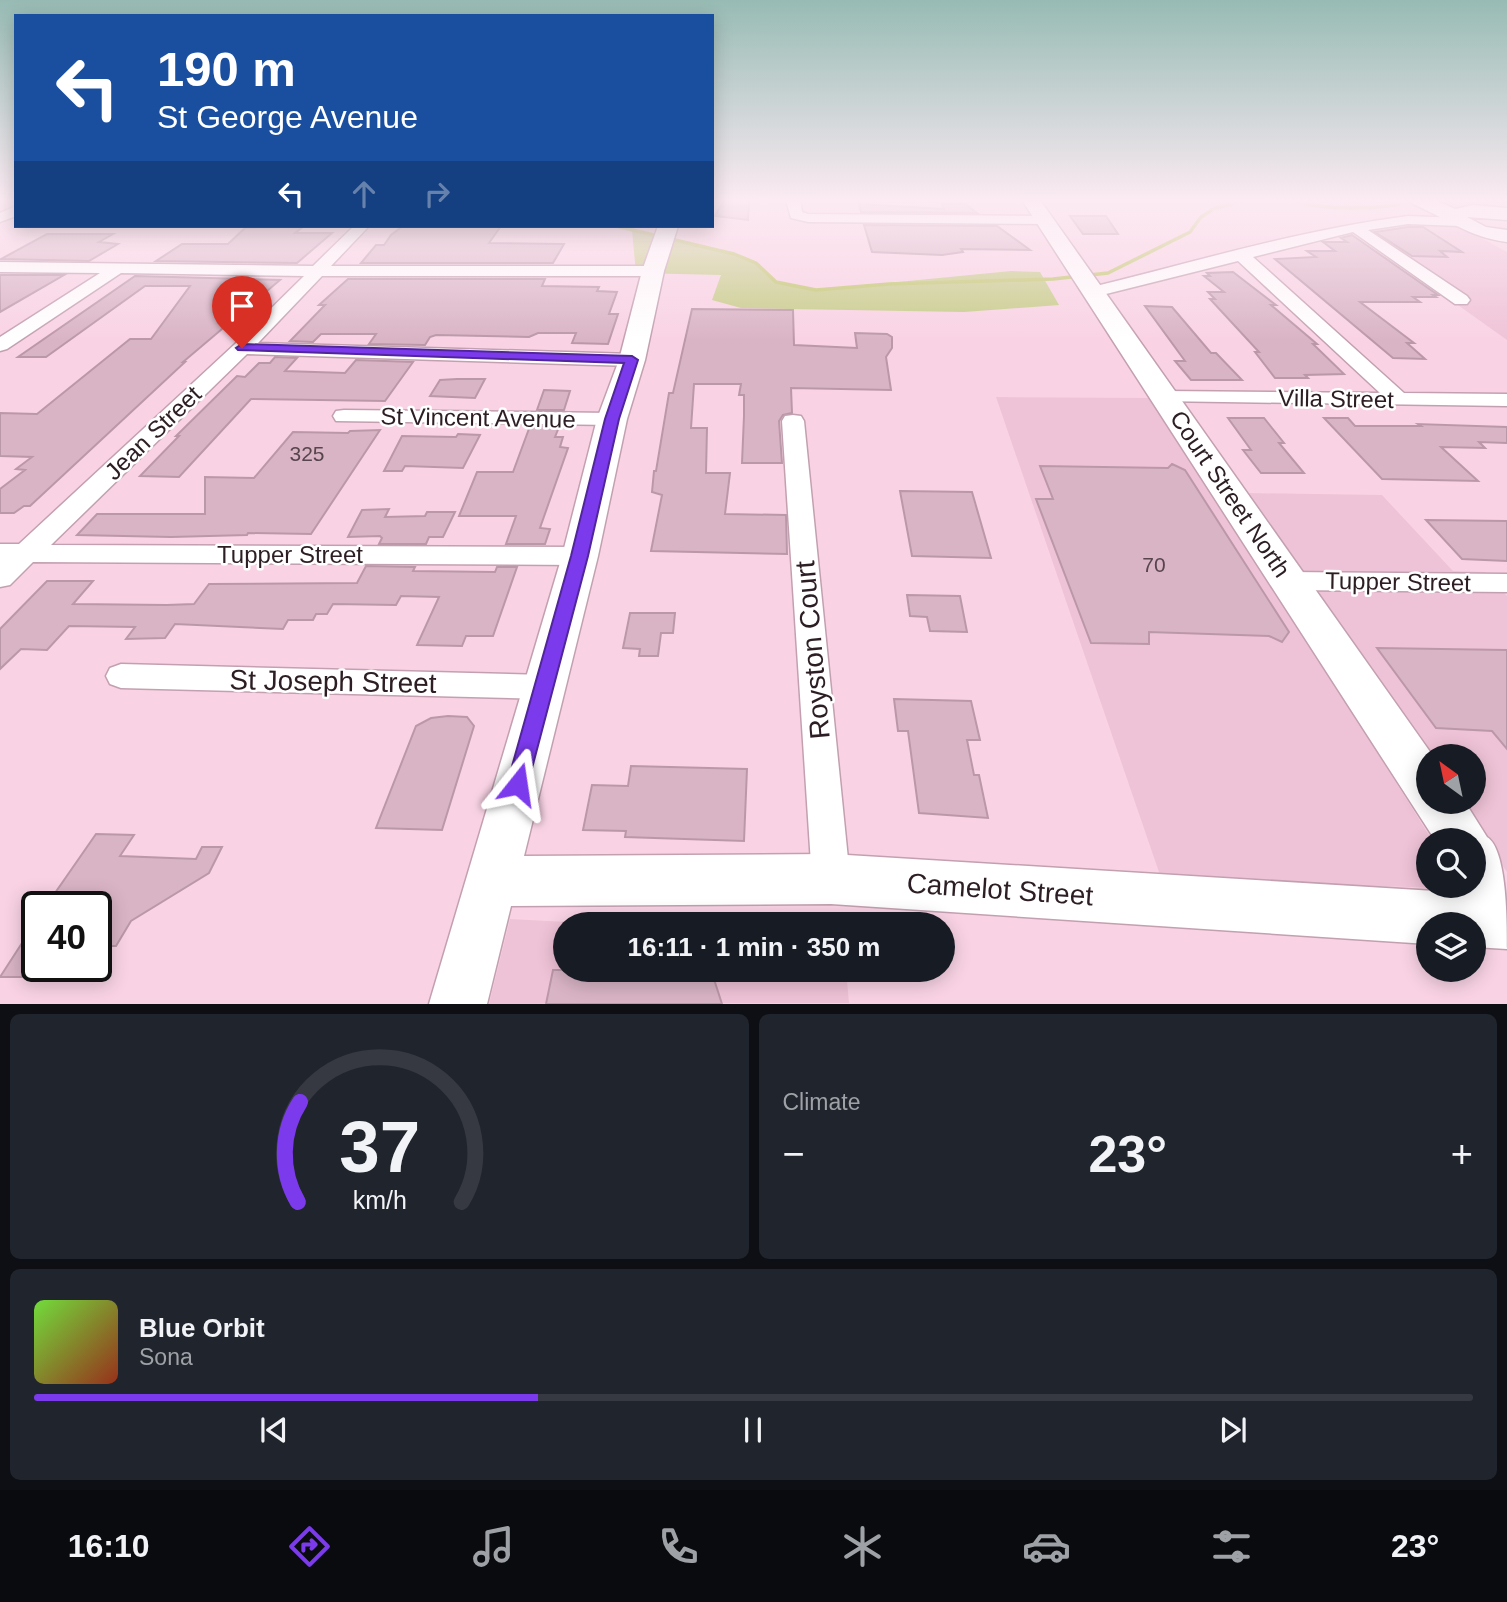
<!DOCTYPE html>
<meta charset="utf-8">
<style>
body{margin:0;font-family:Arial,sans-serif;background:#20242c;color:#f1f3f6;height:100vh;display:flex;flex-direction:column;font-size:26px;white-space:nowrap}
*{box-sizing:border-box;margin:0}
p{font-size:23px;color:#9ea1a6}
.icon{flex:none;width:38px;height:38px;fill:none;stroke:currentColor;stroke-width:2;stroke-linecap:round;stroke-linejoin:round}
.map{position:relative;height:1004px;overflow:hidden}
.panel{display:flex;flex-direction:column;gap:10px;padding:10px;background:#0d0f14;flex:1}
.panel>*{flex:none}
.top-card{position:absolute;left:14px;top:14px;width:700px;height:214px;border-radius:0px;box-shadow:0 4px 18px #0003;background:#1a4fa0;color:#fff;overflow:hidden}
.needle{width:46px;rotate:327deg}
.controls{position:absolute;left:1416px;top:744px;display:grid;gap:14px}
.controls a{display:grid;place-items:center;width:70px;height:70px;border-radius:50%;background:#171b24;box-shadow:0 4px 18px #0003;font-size:35px}
.speed{position:absolute;left:21px;top:891px;display:flex;gap:14px;font-size:35px;font-weight:700;text-align:center}
.speed>*{display:grid;place-content:center;width:91px;height:91px;border-radius:50%;background:#171b24;box-shadow:0 4px 18px #0003;line-height:1}
.speed .limit{border:4px solid #111;border-radius:10px;background:#fff;color:#111}
.pin{position:absolute;display:grid;place-items:center;width:60px;height:60px;color:#fff;margin:-72px -30px;border-radius:50% 50% 50% 0;rotate:-45deg;box-shadow:0 0 7px #0007}
.pin .icon{rotate:45deg}
.me{position:absolute;width:77px;margin:-38px;rotate:15deg;stroke-linejoin:round;filter:drop-shadow(0 0 5px #0008)}
.turn{display:flex;align-items:center;gap:24px;height:147px;padding:0 28px;font-size:32px}
.turn .icon{width:91px;height:91px;stroke-width:2.5}
.turn b{display:block;font-size:49px;line-height:60px}
.lanes{display:flex;align-items:center;height:66px;padding:0 28px;background:#0003;justify-content:center;gap:35px;direction:ltr}
.lanes .off{opacity:.35}
.big{font-size:52px;font-weight:600;line-height:1.1}
.panel .tile{flex:1;display:flex;flex-direction:column;justify-content:center;gap:10px;min-width:0;padding:0 24px;border-radius:10px;background:#20242c}
.panel .dial{align-items:center;gap:0}
.dial svg{height:182px;overflow:visible;fill:none;stroke:#363941;stroke-width:7;stroke-linecap:round;text-anchor:middle}
.dial text{fill:#f1f3f6;stroke:none}
.song{display:flex;align-items:center;gap:21px}
.cover{width:84px;height:84px;border-radius:10px;background:linear-gradient(135deg,hsl(100 70% 55%),hsl(10 70% 35%))}
.played{height:7px;border-radius:4px;background:linear-gradient(90deg,#7c3aed 35%,#363941 35%)}
.keys{display:flex;justify-content:space-around;direction:ltr}
.heat{display:flex;justify-content:space-between;align-items:center;font-size:38px;direction:ltr}
.panel .tiles{flex:1;display:grid;gap:10px;grid-template-columns:1fr 1fr}
.tile:last-child{grid-column:span 2}
.trip{position:absolute;left:553px;top:912px;width:402px;height:70px;border-radius:35px;background:#171b24;box-shadow:0 4px 18px #0003;font-weight:600;line-height:70px;text-align:center}
.dock{display:flex;height:112px;justify-content:space-around;align-items:center;background:#090b0e;color:#9ea1a6}
.dock .icon{width:49px;height:49px}
.dock .active{color:#7c3aed}
.dock b{font-size:32px;color:#f1f3f6}
.map>svg:first-child{display:block}
.built{fill:#efc3d7}
.green{fill:#c5cc86}
.lines{fill:none;stroke-linecap:round;stroke-linejoin:round}
.stream{stroke:#bec665;stroke-width:3.5}
.building{fill:#d9b4c5;stroke:#bb98a8;stroke-width:2}
.street-casing{stroke:#c3a0b0;stroke-width:3}
.secondary-casing{stroke:#c3a0b0;stroke-width:3}
.street{fill:#fff;fill-rule:evenodd}
.secondary{fill:#fff;fill-rule:evenodd}
.route{fill:#7c3aed;stroke:#51269a;stroke-width:2}
.labels{text-anchor:middle;stroke-width:5;stroke-linejoin:round;paint-order:stroke}
.number-label{font-size:21px;fill:#57444c}
.street-label{font-size:24px;fill:#2c1e24;stroke:#fff}
.near-street-label{font-size:28px;fill:#2c1e24;stroke:#fff}
</style>
<div class="map">
<svg width="1507" height="1004" viewBox="0 0 1507 1004">
<rect width="100%" height="100%" fill="#f9d3e4"/>
<path class="built" d="M1452,222L1507,252V340L1357,233L1403,223Z
M996,397L1156,398L1432,840H1428V886H1460L1463,889L1161,878Z
M1245,493L1382,495L1453,571L1485,572L1507,596V872L1457,802H1474V756H1428Z
M510,919L606,924H565V970H846L849,1003L489,1004Z"/>
<path class="green" d="M632,230L734,254L756,263L776,282L816,290L1011,271L1040,272L1059,305L964,312L741,308L712,300L721,275L636,273Z"/>
<g class="lines">
<path class="stream" d="M1284,200C1331,211 1375,211 1422,200
M616,226L734,254L756,263L776,282L816,290L889,284L1053,279L1108,273L1190,232L1201,217L1215,208L1250,200"/>
</g>
<path class="building" d="M724,200H749L748,220L715,216Z
M859,204L944,209L942,204H965L977,213L861,212Z
M1070,216H1106L1118,234H1083Z
M864,225L997,226L1030,250L961,249L963,252L942,255L872,252Z
M403,226H501L489,243L564,244L553,263H361L376,245H384L391,235Z
M303,227L295,233H332L297,263L156,261L182,244H228L245,228Z
M1408,227H1423L1462,252L1440,251L1447,257L1412,256L1375,232Z
M47,234H113L99,242L118,244L89,261L1,259Z
M1352,235L1438,295H1433L1436,297H1413L1420,302H1360L1414,343H1407L1425,359L1393,358L1275,259L1316,257L1307,251H1335L1323,242H1347L1341,238Z
M1233,272L1276,305H1271L1317,344H1313L1344,374L1305,375L1308,378H1275L1255,352H1259L1210,299H1215L1208,292H1224L1204,276H1210L1207,273Z
M0,275H64L0,312Z
M135,276L280,280L183,362H185L30,506H24L14,513H0V489L25,470L16,469L32,457L0,456V413L37,414L130,339H151L190,286H145L46,357H18Z
M348,279H545L542,286L599,287L597,291L617,292L609,314H618L608,344L572,343L576,333H538L529,337L436,335L430,337L425,345L369,344L376,334H321L313,342L290,341L325,305H319Z
M1145,306L1172,307L1211,353H1216L1242,380H1191L1175,361H1185Z
M692,309L793,310L794,345L857,348L855,333L887,334L892,337V348L886,357L891,390L791,388L792,413L783,415L779,421L782,463H742L744,416V395H739L741,384H694L691,428H707L706,473H730L725,514L786,515L787,554L651,551L662,495L652,492L654,471H656L669,393H673Z
M275,357L297,358L285,371L345,373L356,360L413,362L385,401L251,399L179,477L140,476L179,436H176L237,376L245,377L259,363H270Z
M457,379H485L475,398L430,396L440,380Z
M544,390L570,391L564,410H537Z
M1228,418H1264L1284,443H1279L1304,473H1261L1243,450H1251Z
M1324,418H1348L1355,426H1421L1418,424L1507,427V443L1479,442L1485,448L1441,447L1478,481L1382,479Z
M530,426L559,427L555,437H563L560,447L568,448L540,528L550,529L545,544H506L516,516H459L477,472H513Z
M380,430L311,534L248,533L247,535L171,537L77,535L97,514H205V477L254,478L293,432L348,433L350,431Z
M458,434L480,435L463,468L405,466L402,471H384L402,436L456,437Z
M1172,464L1185,470L1289,632L1282,642L1269,636L1149,632V644L1091,643L1036,499H1053L1040,466L1168,468Z
M900,491L972,492L991,558L912,556Z
M389,509L385,517L425,516L427,512H455L443,537H429L426,544H379L382,538L380,536L348,537L362,510Z
M1426,520L1507,521V561L1462,559Z
M366,566L415,567L413,571L495,572L497,567H517L493,636H466L462,646L417,645L439,597L401,596L396,605L333,604L327,614H316L313,620H288L283,629L175,624L165,638L126,639L135,627L69,626L47,650L21,649L0,669V629L47,581H93L73,604L167,605L194,604L209,584L357,583Z
M907,595L960,596L967,632L930,631L927,617L910,616Z
M630,613H675L673,633H661L658,656H639L640,649L623,648Z
M1377,648L1507,650V749L1492,731L1436,728Z
M894,699L971,701L980,740H967L974,775H979L988,818L919,813L908,731H898Z
M448,716L467,717L474,726L442,830L376,828L416,726L431,718Z
M631,766L747,769L744,841L625,837L626,831L583,830L592,785L628,786Z
M96,834L134,835L120,856L196,859L202,847H222L209,873L131,921L116,946H96V906H46Z
M37,920V964L27,977H0Z
M553,970H673L672,973H712L722,1004H546Z"/>
<g class="lines">
<defs>
<path id="street" d="M786,200H800L802,212L808,214L1046,216L1053,220L1046,224L808,222L791,218Z
M16,206V216L0,222V213Z
M1408,216L1460,218L1467,222L1460,226L1408,224L1368,230L1467,296L1470,300L1467,304H1455L1353,232L1253,257L1404,393L1507,394V406L1158,401L1155,397L1158,393L1165,391L1380,393L1238,261L1094,297L1086,292L1088,288C1195,262 1299,230 1408,216Z
M354,226H369L331,266H653L661,271L653,276H322L258,343L632,354L642,360L632,366L247,354L51,545L580,547L589,550L593,556L589,562L580,565L33,562L10,585L0,587V544H19L235,344L304,276L121,273L7,349L0,351V337L100,273L0,272V262L313,266Z
M344,410L612,413L620,414L623,419L620,424L612,425L336,421L333,416L336,411Z
M793,415L801,416L804,421L850,879L845,892L831,897L817,892L812,879L782,421L785,416Z
M1288,572L1507,574V592L1288,590L1278,588L1274,581L1278,574Z
M121,664L545,675L556,678L561,687L556,696L545,699L121,688L110,684L106,676L110,668Z"/>
<path id="secondary" d="M1022,200H1040L1433,756H1428V802H1465L1487,837C1507,849 1507,921 1507,949L1474,947V924H1428V944L831,904L511,906L487,1004H429L562,556L597,419L619,360L642,271L658,226H678L664,271L645,360L627,419L598,556L524,856L831,854L1468,893L1464,886H1474V840H1435Z
M1410,200H1434L1455,209L1473,205L1507,208V220L1467,217L1486,227L1507,230V242C1468,237 1448,219 1413,204Z"/>
</defs>
<use href="#street" class="street-casing"/>
<use href="#secondary" class="secondary-casing"/>
<use href="#street" class="street"/>
<use href="#secondary" class="secondary"/>
</g>
<linearGradient id="sky" x2="0" y2="1"><stop stop-color="#97bbb4"/><stop offset="0.59" stop-color="#fcebf3"/><stop offset="1" stop-color="#fcebf3" stop-opacity="0"/></linearGradient>
<rect width="1507" height="340" fill="url(#sky)"/>
<path class="route" d="M242,344L632,356L638,360L619,419L588,556L526,791L518,794L510,791L507,784L571,556L605,419L624,363L238,350L236,348Z"/>
<g class="labels">
<g class="number-label">
<text x="307" y="461">325</text>
<text x="1154" y="572">70</text>
</g>
<g class="street-label">
<text transform="translate(1336 399) rotate(1)" y="8">Villa Street</text>
<text transform="translate(478 418) rotate(1)" y="8">St Vincent Avenue</text>
<text transform="translate(153 433) rotate(-44)" y="8">Jean Street</text>
<text transform="translate(1230 494) rotate(56)" y="8">Court Street North</text>
<text x="290" y="563">Tupper Street</text>
<text transform="translate(1398 582) rotate(1)" y="8">Tupper Street</text>
</g>
<g class="near-street-label">
<text transform="translate(812 650) rotate(-95)" y="10">Royston Court</text>
<text transform="translate(333 681) rotate(1)" y="10">St Joseph Street</text>
<text transform="translate(1000 889) rotate(4)" y="10">Camelot Street</text>
</g>
</g>
</svg>
<div class="controls">
<a><svg class="needle" viewBox="-14 -14 28 28"><path d="M0-13l5 13h-10z" fill="#e53935"/><path d="M0 13l5-13h-10z" fill="#9ea1a6"/></svg></a>
<a><svg class="icon" aria-label="search" viewBox="0 0 24 24"><circle cx="10" cy="10" r="6"/><path d="M15 15l6 6"/></svg></a>
<a><svg class="icon" aria-label="layers" viewBox="0 0 24 24"><path d="M12 4l9 5-9 5-9-5zM3 14l9 5 9-5"/></svg></a>
</div>
<div class="speed"><div class="limit">40</div></div>
<div class="pin" style="left:242px;top:348px;background:#d93025"><svg class="icon" aria-label="arrive" viewBox="0 0 24 24"><path d="M6 21V4h12l-3 4 3 4H6"/></svg></div>
<svg class="me" style="left:518px;top:784px" viewBox="-20 -20 40 40"><path d="M0-17L14 15 0 8-14 15z" fill="#7c3aed" stroke="#fff" stroke-width="4"/></svg>
<div class="trip">16:11 · 1 min · 350 m</div>
<div class="top-card">
<div class="turn"><svg class="icon" aria-label="left" viewBox="0 0 24 24"><path d="M17 20v-9H6M10 6l-5 5 5 5"/></svg><div><b>190 m</b>St George Avenue</div></div>
<div class="lanes"><svg class="icon" aria-label="left" viewBox="0 0 24 24"><path d="M17 20v-9H6M10 6l-5 5 5 5"/></svg><svg class="icon off" aria-label="ahead" viewBox="0 0 24 24"><path d="M12 20V5M6 11l6-6 6 6"/></svg><svg class="icon off" aria-label="right" viewBox="0 0 24 24"><path d="M7 20v-9h11M14 6l5 5-5 5"/></svg></div>
</div>
</div>
<section class="panel">
<div class="tiles">
<div class="tile dial"><svg viewBox="0 0 100 80">
<path d="M14 69A42 42 0 1 1 86 69"/>
<path d="M14 69A42 42 0 0 1 15 25" stroke="#7c3aed"/>
<text x="50" y="56" font-size="32" font-weight="700">37</text>
<text x="50" y="72" font-size="11">km/h</text>
</svg></div>
<div class="tile"><p>Climate</p>
<div class="heat"><a>−</a><b class="big">23°</b><a>+</a></div>
</div>
<div class="tile">
<div class="song"><i class="cover"></i><div><b>Blue Orbit</b><p>Sona</p></div></div>
<div class="played"></div>
<div class="keys"><svg class="icon" aria-label="previous" viewBox="0 0 24 24"><path d="M18 5L8 12l10 7zM5 5v14"/></svg><svg class="icon" aria-label="pause" viewBox="0 0 24 24"><path d="M8 5v14M16 5v14"/></svg><svg class="icon" aria-label="next" viewBox="0 0 24 24"><path d="M6 5l10 7-10 7zM19 5v14"/></svg></div>
</div>
</div>
</section>
<nav class="dock">
<b>16:10</b>
<svg class="icon active" aria-label="directions" viewBox="0 0 24 24"><path d="M12 3l9 9-9 9-9-9zM9 14v-3h6M13 9l2 2-2 2"/></svg>
<svg class="icon" aria-label="music" viewBox="0 0 24 24"><path d="M9 18V5l10-2v13"/><circle cx="6" cy="18" r="3"/><circle cx="16" cy="16" r="3"/></svg>
<svg class="icon" aria-label="phone" viewBox="0 0 24 24"><path d="M5 4h4l2 5-3 2q2 4 5 5l2-3 5 2v4C11 20 4 13 5 4z"/></svg>
<svg class="icon" aria-label="climate" viewBox="0 0 24 24"><path d="M12 3v18M4 7l16 10M4 17L20 7"/></svg>
<svg class="icon" aria-label="car" viewBox="0 0 24 24"><path d="M5 17H2v-5l4-1 3-4h7l3 4 3 1v5h-3M9 17h6M6 11h13"/><circle cx="7" cy="17" r="2"/><circle cx="17" cy="17" r="2"/></svg>
<svg class="icon" aria-label="filters" viewBox="0 0 24 24"><path d="M4 7h16M4 17h16"/><circle cx="9" cy="7" r="2"/><circle cx="15" cy="17" r="2"/></svg>
<b>23°</b>
</nav>
